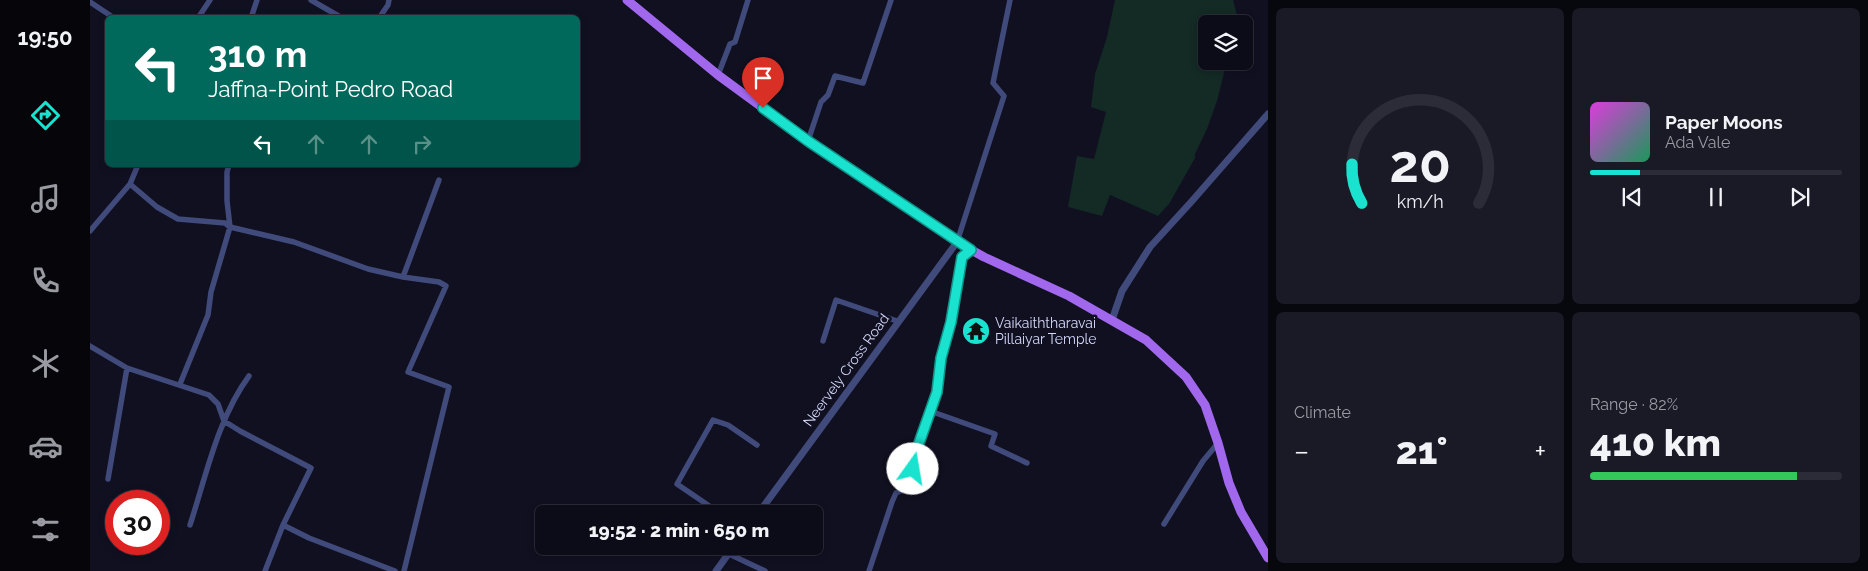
<!DOCTYPE html>
<meta charset="utf-8">
<style>
body{margin:0;font-family:Raleway,sans-serif;background:#1a1a26;color:#f1f3f6;height:100vh;display:flex;flex-direction:column;font-size:19px;white-space:nowrap}
*{box-sizing:border-box;margin:0}
p{font-size:16px;color:#9a9ba2}
.icon{flex:none;width:28px;height:28px;fill:none;stroke:currentColor;stroke-width:2;stroke-linecap:round;stroke-linejoin:round}
.map{position:relative;flex:1;overflow:hidden}
.details{display:flex;flex-direction:column;gap:8px;padding:8px;background:#07070e;width:600px}
.details>*{flex:none}
.hud{position:absolute;left:15px;top:15px;width:475px;height:152px;border-radius:8px;box-shadow:0 2px 8px #0003,0 0 0 1px #2c2c38;background:#00695c;color:#fff;overflow:hidden}
.fabs{position:absolute;left:1108px;top:15px;display:grid;gap:10px}
.fabs a{display:grid;place-items:center;width:55px;height:55px;border-radius:8px;background:#0c0c19;box-shadow:0 2px 8px #0003,0 0 0 1px #2c2c38;font-size:25px}
.speed{position:absolute;left:15px;top:490px;display:flex;gap:10px;font-size:25px;font-weight:700;text-align:center}
.speed>*{display:grid;place-content:center;width:65px;height:65px;border-radius:50%;background:#0c0c19;box-shadow:0 2px 8px #0003,0 0 0 1px #2c2c38;line-height:1}
.speed .limit{border:8px solid #d22;background:#fff;color:#111}
.pin{position:absolute;display:grid;place-items:center;width:42px;height:42px;color:#fff;margin:-51px -21px;border-radius:50% 50% 50% 0;rotate:-45deg;box-shadow:0 0 5px #0007}
.pin .icon{rotate:45deg}
.me{position:absolute;width:55px;margin:-28px;rotate:13deg;stroke-linejoin:round;filter:drop-shadow(0 0 4px #0008)}
.turn{display:flex;align-items:center;gap:18px;height:105px;padding:0 20px;font-size:22px}
.turn .icon{width:65px;height:65px;stroke-width:2.5}
.turn b{display:block;font-size:35px;line-height:42px}
.lanes{display:flex;align-items:center;height:48px;padding:0 20px;background:#0003;justify-content:center;gap:25px;direction:ltr}
.lanes .off{opacity:.35}
.big{font-size:38px;font-weight:800;line-height:1.1}
.details .card{flex:1;display:flex;flex-direction:column;justify-content:center;gap:8px;min-width:0;padding:0 18px;border-radius:8px;background:#1a1a26}
.details .dial{align-items:center;gap:0}
.dial svg{height:130px;overflow:visible;fill:none;stroke:#2c2c38;stroke-width:7;stroke-linecap:round;text-anchor:middle}
.dial text{fill:#f1f3f6;stroke:none}
.song{display:flex;align-items:center;gap:15px}
.cover{width:60px;height:60px;border-radius:8px;background:linear-gradient(135deg,hsl(300 70% 55%),hsl(150 70% 35%))}
.played{height:5px;border-radius:2px;background:linear-gradient(90deg,#19e2ce 20%,#2c2c38 20%)}
.keys{display:flex;justify-content:space-around;direction:ltr}
.heat{display:flex;justify-content:space-between;align-items:center;font-size:28px;direction:ltr}
.charge{height:8px;border-radius:4px;background:linear-gradient(90deg,#34c759 82%,#2c2c38 0)}
.details .tiles{flex:1;display:grid;gap:8px;grid-template-columns:repeat(2,1fr)}
.trip{position:absolute;left:445px;top:505px;width:288px;height:50px;border-radius:8px;background:#0c0c19;box-shadow:0 2px 8px #0003,0 0 0 1px #2c2c38;font-weight:800;line-height:50px;text-align:center}
main{display:flex;flex:1;min-height:0}
.tab-bar{display:flex;flex-direction:column;width:90px;justify-content:space-around;align-items:center;background:#05050a;color:#9a9ba2}
.tab-bar .icon{width:35px;height:35px}
.tab-bar .on{color:#19e2ce}
.tab-bar b{font-size:22px;color:#f1f3f6}
.map>svg:first-child{display:block}
.green{fill:#142a25}
.lines{fill:none;stroke-linecap:round;stroke-linejoin:round}
.minor{stroke:#404a7b;stroke-width:5.5}
.tertiary{stroke:#404a7b;stroke-width:7}
.primary{stroke:#a168ee;stroke-width:9}
.route-casing{stroke:#109386;stroke-width:12}
.route{stroke:#19e2ce;stroke-width:9}
.labels{text-anchor:middle;stroke-width:5;stroke-linejoin:round;paint-order:stroke}
.poi-label{font-size:14px;fill:#d5d8fa;stroke:#101021;text-anchor:start}
.street-label{font-size:14px;fill:#d5d8fa;stroke:#101021}
</style>
<main>
<nav class="tab-bar">
<b>19:50</b>
<svg class="icon on" aria-label="directions" viewBox="0 0 24 24"><path d="M12 3l9 9-9 9-9-9zM9 14v-3h6M13 9l2 2-2 2"/></svg>
<svg class="icon" aria-label="music" viewBox="0 0 24 24"><path d="M9 18V5l10-2v13"/><circle cx="6" cy="18" r="3"/><circle cx="16" cy="16" r="3"/></svg>
<svg class="icon" aria-label="phone" viewBox="0 0 24 24"><path d="M5 4h4l2 5-3 2q2 4 5 5l2-3 5 2v4C11 20 4 13 5 4z"/></svg>
<svg class="icon" aria-label="climate" viewBox="0 0 24 24"><path d="M12 3v18M4 7l16 10M4 17L20 7"/></svg>
<svg class="icon" aria-label="car" viewBox="0 0 24 24"><path d="M5 17H2v-5l4-1 3-4h7l3 4 3 1v5h-3M9 17h6M6 11h13"/><circle cx="7" cy="17" r="2"/><circle cx="17" cy="17" r="2"/></svg>
<svg class="icon" aria-label="filters" viewBox="0 0 24 24"><path d="M4 7h16M4 17h16"/><circle cx="9" cy="7" r="2"/><circle cx="15" cy="17" r="2"/></svg>
</nav>
<div class="map">
<svg width="1178" height="571" viewBox="0 0 1178 571">
<rect width="100%" height="100%" fill="#101021"/>
<path class="green" d="M1025,0H1143L1147,15L1145,24H1116V61H1137L1127,101L1117,129L1105,154V158L1079,204L1068,216L1020,195L1012,216L978,207L987,156L1004,159L1016,112L1001,107L1005,74L1017,37Z"/>
<g class="lines">
<path class="minor" d="M221,0L252,18
M0,2L21,16V18
M108,18L120,0
M161,18L167,0
M289,18L298,5L299,0
M628,75L640,44L645,42L658,0
M718,141L731,102L738,95L745,76L773,83L801,0
M40,184L67,207L88,219L135,223L140,227L204,242L278,269L313,277L349,282L356,286L318,372L359,387L314,571
M0,231L40,184L48,165
M867,242L914,96L903,83L920,0
M313,277L349,180
M733,341L746,300L807,321
M0,346L37,368L119,395L128,404L134,421L150,431L221,468L193,525L175,571
M90,384L118,315L121,292L140,227L137,201V172L139,165
M840,411L905,434L901,446L937,463
M18,479L37,368
M631,514L587,484L623,420L638,425L667,445
M1074,524L1113,461L1128,443
M100,525C116,476 128,418 159,376
M193,525L219,538L305,571
M639,554L675,571
M779,571L802,502L806,493L816,488L823,469L828,446L847,392L851,358L861,322L872,257L881,250"/>
<path class="tertiary" d="M1022,320L1032,291L1060,247L1102,201L1178,114
M668,514L867,242
M626,571L644,546"/>
<path class="primary" d="M537,0L628,75L718,141L867,242L894,257L979,296L1056,340L1096,377L1115,405L1128,443L1139,483L1151,512L1178,558"/>
</g>
<g class="lines">
<defs>
<path id="route" d="M673,108L718,141L881,250L872,257L861,322L851,358L847,392L828,446L823,469"/>
</defs>
<use href="#route" class="route-casing"/>
<use href="#route" class="route"/>
</g>
<defs>
<symbol id="temple-disc" viewBox="-11 -11 22 22"><circle r="9.5" fill="#19e2ce" stroke="#101021"/><path d="M0-6L5-2H3V0L6.5 2.5H4V6H1.5V3h-3V6H-4V2.5H-6.5L-3 0V-2H-5Z" fill="#111"/></symbol>
</defs>
<g fill-rule="evenodd">
<use href="#temple-disc" x="870" y="315" width="32" height="32"/>
</g>
<g class="labels">
<g class="poi-label">
<text x="905" y="328">Vaikaiththaravai<tspan x="905" dy="16">Pillaiyar Temple</tspan></text>
</g>
<g class="street-label">
<text transform="translate(756 370) rotate(-54)" y="5">Neervely Cross Road</text>
</g>
</g>
</svg>
<div class="fabs">
<a><svg class="icon" aria-label="layers" viewBox="0 0 24 24"><path d="M12 4l9 5-9 5-9-5zM3 14l9 5 9-5"/></svg></a>
</div>
<div class="speed"><div class="limit">30</div></div>
<div class="pin" style="left:673px;top:108px;background:#d93025"><svg class="icon" aria-label="arrive" viewBox="0 0 24 24"><path d="M6 21V4h12l-3 4 3 4H6"/></svg></div>
<svg class="me" style="left:823px;top:469px" viewBox="-20 -20 40 40"><circle r="19" fill="#fff"/><path d="M0-13L10 11 0 6-10 11z" fill="#19e2ce"/></svg>
<div class="trip">19:52 · 2 min · 650 m</div>
<div class="hud">
<div class="turn"><svg class="icon" aria-label="left" viewBox="0 0 24 24"><path d="M17 20v-9H6M10 6l-5 5 5 5"/></svg><div><b>310 m</b>Jaffna-Point Pedro Road</div></div>
<div class="lanes"><svg class="icon" aria-label="left" viewBox="0 0 24 24"><path d="M17 20v-9H6M10 6l-5 5 5 5"/></svg><svg class="icon off" aria-label="ahead" viewBox="0 0 24 24"><path d="M12 20V5M6 11l6-6 6 6"/></svg><svg class="icon off" aria-label="ahead" viewBox="0 0 24 24"><path d="M12 20V5M6 11l6-6 6 6"/></svg><svg class="icon off" aria-label="right" viewBox="0 0 24 24"><path d="M7 20v-9h11M14 6l5 5-5 5"/></svg></div>
</div>
</div>
<section class="details">
<div class="tiles">
<div class="card dial"><svg viewBox="0 0 100 80">
<path d="M14 69A42 42 0 1 1 86 69"/>
<path d="M14 69A42 42 0 0 1 8 45" stroke="#19e2ce"/>
<text x="50" y="56" font-size="32" font-weight="700">20</text>
<text x="50" y="72" font-size="11">km/h</text>
</svg></div>
<div class="card">
<div class="song"><i class="cover"></i><div><b>Paper Moons</b><p>Ada Vale</p></div></div>
<div class="played"></div>
<div class="keys"><svg class="icon" aria-label="previous" viewBox="0 0 24 24"><path d="M18 5L8 12l10 7zM5 5v14"/></svg><svg class="icon" aria-label="pause" viewBox="0 0 24 24"><path d="M8 5v14M16 5v14"/></svg><svg class="icon" aria-label="next" viewBox="0 0 24 24"><path d="M6 5l10 7-10 7zM19 5v14"/></svg></div>
</div>
<div class="card"><p>Climate</p>
<div class="heat"><a>−</a><b class="big">21°</b><a>+</a></div>
</div>
<div class="card"><p>Range · 82%</p><b class="big">410 km</b><div class="charge"></div></div>
</div>
</section>
</main>
